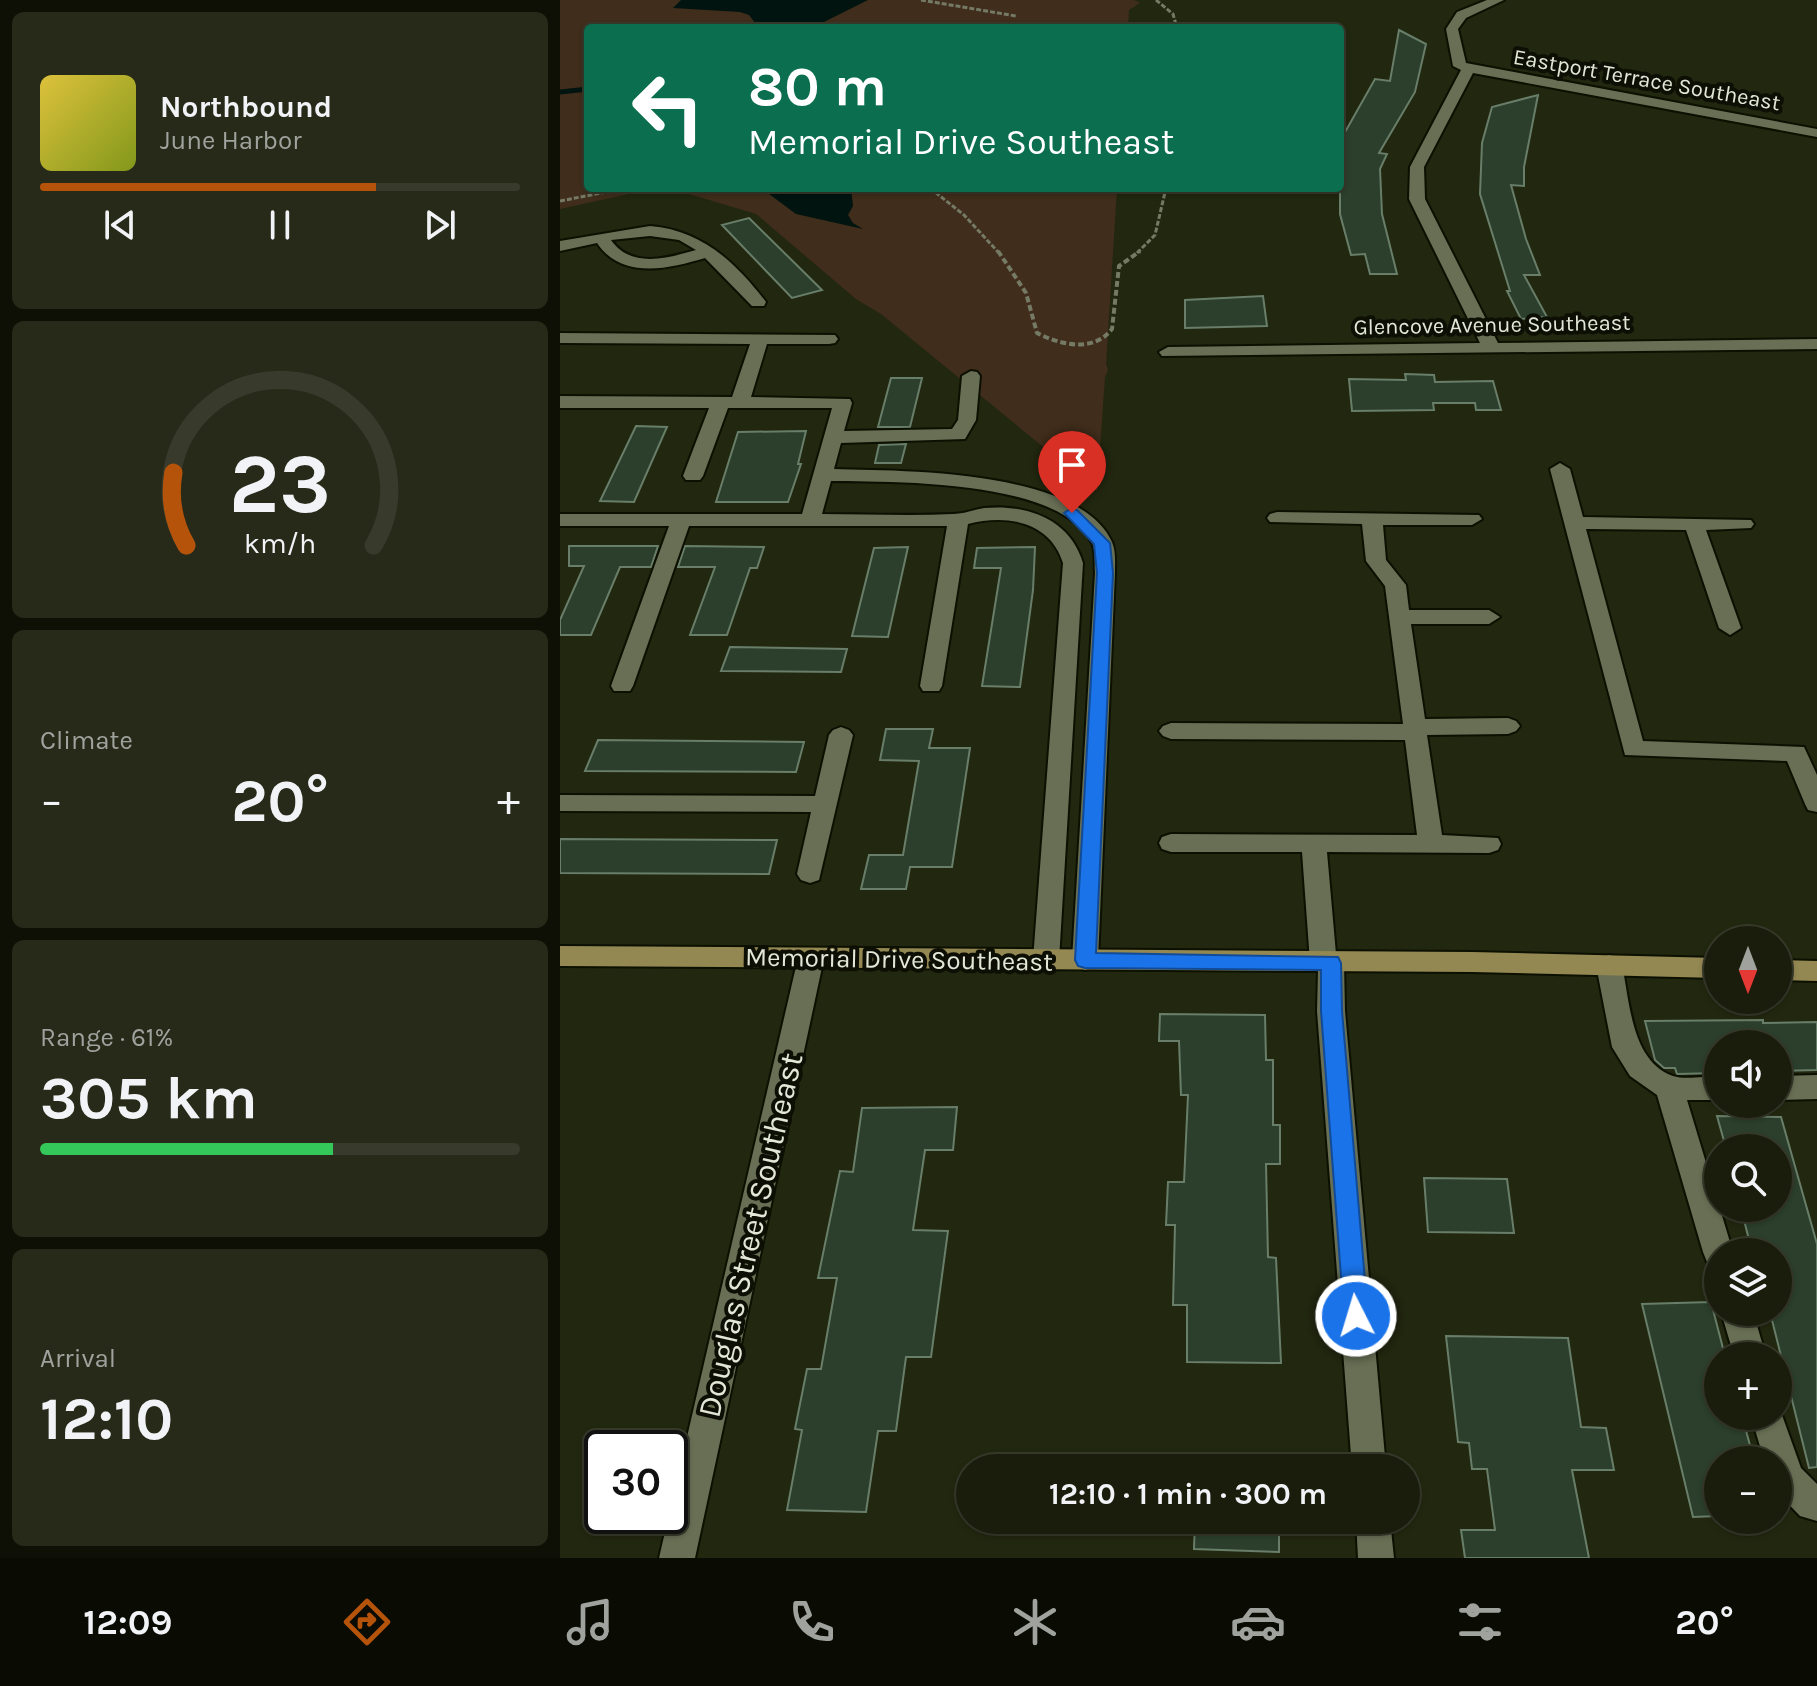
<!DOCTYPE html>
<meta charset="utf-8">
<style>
body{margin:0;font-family:Karla,sans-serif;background:#272a19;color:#f1f3f6;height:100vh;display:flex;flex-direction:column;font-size:30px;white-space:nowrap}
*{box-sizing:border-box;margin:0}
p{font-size:26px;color:#9fa29d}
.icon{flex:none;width:44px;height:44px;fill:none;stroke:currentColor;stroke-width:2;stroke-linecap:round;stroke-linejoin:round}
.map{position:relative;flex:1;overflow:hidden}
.panel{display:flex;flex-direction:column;gap:12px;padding:12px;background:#0e1006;width:560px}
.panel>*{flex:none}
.banner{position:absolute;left:24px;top:24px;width:760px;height:168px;border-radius:8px;box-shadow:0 2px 6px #0004,0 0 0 2px #383b2c;background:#0b6e4f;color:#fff;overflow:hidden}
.needle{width:52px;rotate:180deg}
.tools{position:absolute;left:1144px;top:926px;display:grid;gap:16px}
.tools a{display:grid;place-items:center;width:88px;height:88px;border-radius:50%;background:#1a1d0b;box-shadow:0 2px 6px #0004,0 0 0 2px #383b2c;font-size:40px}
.speed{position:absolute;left:24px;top:1430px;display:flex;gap:16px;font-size:40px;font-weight:700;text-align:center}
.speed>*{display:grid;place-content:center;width:104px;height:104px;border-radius:50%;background:#1a1d0b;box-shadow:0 2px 6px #0004,0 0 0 2px #383b2c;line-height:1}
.speed .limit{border:4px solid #111;border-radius:12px;background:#fff;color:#111}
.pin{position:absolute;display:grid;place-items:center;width:68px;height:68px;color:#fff;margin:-82px -34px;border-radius:50% 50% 50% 0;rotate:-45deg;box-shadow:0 0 8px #0007}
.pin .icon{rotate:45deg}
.me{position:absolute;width:88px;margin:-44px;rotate:355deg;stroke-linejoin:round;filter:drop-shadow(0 0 6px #0008)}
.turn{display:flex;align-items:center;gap:28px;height:168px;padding:0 32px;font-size:36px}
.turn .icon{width:104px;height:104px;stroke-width:2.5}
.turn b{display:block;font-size:56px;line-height:68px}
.big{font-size:60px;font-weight:700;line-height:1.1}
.panel .widget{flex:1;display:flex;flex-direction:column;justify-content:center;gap:12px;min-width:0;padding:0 28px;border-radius:12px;background:#272a19}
.panel .dial{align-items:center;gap:0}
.dial svg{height:208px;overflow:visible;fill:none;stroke:#383b2c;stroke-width:7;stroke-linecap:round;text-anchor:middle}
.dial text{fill:#f1f3f6;stroke:none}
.song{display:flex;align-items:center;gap:24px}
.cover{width:96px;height:96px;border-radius:12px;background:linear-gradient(135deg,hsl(50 70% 55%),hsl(70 70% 35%))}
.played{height:8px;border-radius:4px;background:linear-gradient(90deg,#b45309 70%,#383b2c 70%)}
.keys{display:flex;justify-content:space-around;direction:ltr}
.heat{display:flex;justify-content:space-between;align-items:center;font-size:44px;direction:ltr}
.charge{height:12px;border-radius:6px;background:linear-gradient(90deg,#34c759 61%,#383b2c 0)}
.trip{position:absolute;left:396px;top:1454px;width:464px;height:80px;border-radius:40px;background:#1a1d0b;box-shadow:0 2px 6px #0004,0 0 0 2px #383b2c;font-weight:700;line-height:80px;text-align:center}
.tabs{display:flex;height:128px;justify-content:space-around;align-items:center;background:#0a0c04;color:#9fa29d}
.tabs .icon{width:56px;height:56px}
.tabs .current{color:#b45309}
.tabs b{font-size:36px;color:#f1f3f6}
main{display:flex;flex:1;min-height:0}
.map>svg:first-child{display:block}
.green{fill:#402d1b}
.water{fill:#01140f}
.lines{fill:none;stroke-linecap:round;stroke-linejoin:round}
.stream{stroke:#01140f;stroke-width:5}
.building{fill:#2b3f2c;stroke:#687e69;stroke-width:2}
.minor-casing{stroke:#0c1000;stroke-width:4}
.major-casing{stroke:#0c1000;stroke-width:4}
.path-far1{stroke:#757a65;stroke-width:3;stroke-dasharray:5 2;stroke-linecap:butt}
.path{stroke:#757a65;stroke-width:4;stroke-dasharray:6 3;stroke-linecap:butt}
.minor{fill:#686f54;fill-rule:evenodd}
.major{fill:#938752;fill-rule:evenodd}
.route{fill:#1a73e8;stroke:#114b97;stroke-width:2}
.labels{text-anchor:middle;stroke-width:8;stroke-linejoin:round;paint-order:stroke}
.far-street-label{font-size:22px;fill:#e2e7d7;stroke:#0d0f05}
.street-label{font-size:26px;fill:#e2e7d7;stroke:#0d0f05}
.near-street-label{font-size:32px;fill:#e2e7d7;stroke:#0d0f05}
</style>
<main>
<section class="panel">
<div class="widget">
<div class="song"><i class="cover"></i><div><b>Northbound</b><p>June Harbor</p></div></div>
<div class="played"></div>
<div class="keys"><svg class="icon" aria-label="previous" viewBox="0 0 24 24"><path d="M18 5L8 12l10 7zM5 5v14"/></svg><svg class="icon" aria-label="pause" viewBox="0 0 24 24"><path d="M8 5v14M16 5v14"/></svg><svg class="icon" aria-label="next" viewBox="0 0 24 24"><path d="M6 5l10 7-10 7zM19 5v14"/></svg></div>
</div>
<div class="widget dial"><svg viewBox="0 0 100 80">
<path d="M14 69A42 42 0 1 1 86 69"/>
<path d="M14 69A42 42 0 0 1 9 41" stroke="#b45309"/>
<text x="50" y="56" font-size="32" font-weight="700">23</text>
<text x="50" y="72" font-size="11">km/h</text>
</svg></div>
<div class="widget"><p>Climate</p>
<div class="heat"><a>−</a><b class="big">20°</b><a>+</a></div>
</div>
<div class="widget"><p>Range · 61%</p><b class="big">305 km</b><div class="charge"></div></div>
<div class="widget"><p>Arrival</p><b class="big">12:10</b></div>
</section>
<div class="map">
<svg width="1257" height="1558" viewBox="0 0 1257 1558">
<rect width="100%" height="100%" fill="#22270f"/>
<path class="green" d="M0,0H574L580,3L569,10L568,28H28V188H96L0,209Z
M109,188H557L546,364L548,370L545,377L537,491L321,314L296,299L196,214Z"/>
<path class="water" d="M121,0H308L254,27L199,28L189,15L180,12L113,8Z
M201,188H291L293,206L288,215L293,223L303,229L236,214Z"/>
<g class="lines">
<path class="stream" d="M0,92L28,89"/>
</g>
<path class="building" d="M839,30L866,44L855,92L819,153L827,154L820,169L822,214L837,274H810L805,254L791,255L780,214V141L815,79L830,81Z
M978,95L964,167V186L951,185L966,239L980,275H964L987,317L961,319L947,291H950L920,194L922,143L932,107Z
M189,218L262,290L232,298L162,225Z
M703,296L707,326L625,328V300Z
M845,374L874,375L875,382L933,381L941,410H916L915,403H873L874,410L792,411L789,379L846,380Z
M331,378H362L350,427H318Z
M76,426L107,427L74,502L40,501Z
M246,431L238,464H241L228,502H156L178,432Z
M346,444L341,463H315L319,445Z
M9,546H98L91,567H60L31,635H0V620L24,566H9Z
M125,546L204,547L197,568H190L167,635H130L155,567H118Z
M348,547L328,637L292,636L314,548Z
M475,547L473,590L460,687L422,686L441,568H414L417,548Z
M170,647L287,649L281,672L161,671Z
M326,729H373L369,748H410L392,867H350L346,889H301L309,855H343L359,761L320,760Z
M38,740L244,742L236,772L25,771Z
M0,839L217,840L209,874L0,873Z
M600,1014L705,1015L706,1060H713V1125H720V1164H706L708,1257L716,1258L721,1363L627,1362V1305H613L615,1225H606L608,1182H624L628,1095H621L619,1041H599Z
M1203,1020V1023L1257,1022V1070L1218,1071V1044H1158V1073L1117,1074L1115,1068H1104L1095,1060L1085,1021Z
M397,1107L393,1150H365L353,1230L388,1231L371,1357H346L336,1431H318L306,1512L227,1510L242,1430L235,1429L247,1369H261L277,1278H258L280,1171L293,1172L302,1108Z
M1157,1116L1221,1117L1257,1244V1467L1249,1468L1210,1312H1218V1252H1192L1181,1208H1218V1148H1166Z
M864,1178L947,1179L954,1233L868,1232Z
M1151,1302L1165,1356H1158V1416H1182L1194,1460H1158V1516L1133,1517L1082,1304Z
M886,1336L1008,1338L1021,1427L1046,1428L1054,1470H1012L1029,1558H905L901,1530H935L927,1469H912L909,1443L898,1442Z
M635,1520H719V1552L634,1549Z"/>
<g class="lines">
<defs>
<path id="minor" d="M927,0H944L906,18L898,29L906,63L1257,129V137L913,73L864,167L865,199L938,343L1257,339V349L602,356L599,352L608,347L920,343L849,199L850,167L901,70L893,66L886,29L897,12Z
M90,226C142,230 176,263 206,302L204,306H192L145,258C108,269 62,280 37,243L0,251V241ZM90,236L119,240L136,250C108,258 71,269 51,240Z
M0,333L275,335L278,339L275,343L269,344H207L191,397L290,399L292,403L284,431L392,429L398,420L402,376L411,371L417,372L420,376L416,420L405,439L281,443L274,469C343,471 519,469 552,542C556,551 555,563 555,573L538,960L534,967L525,970L516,967L512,960L535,573C534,564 536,551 532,543C500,479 333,482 271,481L262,514C305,514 350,516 393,514C403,514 413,510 424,508C467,504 510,519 523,563L499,960L495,967L486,970L477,967L473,960L503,563C490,521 446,514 408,524L382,686L379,691H363L360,686L387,526H129L73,686L70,691H54L51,686L109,526H0V514H242L272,408H168L143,476L140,480H126L123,476L149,408H0V396L172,397L190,344L0,343Z
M1000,463L1010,469L1023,517L1191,520L1194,524L1191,528L1146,530L1181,628L1170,635L1159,628L1126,530L1026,529L1083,741L1244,747L1257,775V812L1248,810L1245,804L1227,761L1065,755L990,469Z
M717,512L919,515L922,519L912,525H823L826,560L846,585L849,610H929L940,617L929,624H851L865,719L948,718L956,721L960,726L956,731L948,734L867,735L882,835L938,838L941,844L938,850L929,853L767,852L776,954L784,963L785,1011L826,1468H792L757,1011L758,970L750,962L742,852H611L602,849L599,843L602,837L611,834L857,835L845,740L611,739L603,736L599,731L603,726L611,723L843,724L825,586L806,561L802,524L710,522L707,518L710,514Z
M281,727L289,730L293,735L259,880L250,883L241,880L237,874L251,812L0,811V795L255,796L269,735L273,730Z
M251,948L260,951L264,958L135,1558H99L238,958L242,951Z
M1049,955L1058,958L1062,965C1070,1002 1071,1061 1113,1076C1125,1080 1145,1076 1158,1076V1100H1127L1173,1252H1158V1266L1147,1262L1143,1252L1097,1095L1070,1076L1052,1047L1036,965L1040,958Z
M1257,1075V1099L1218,1100V1076Z
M1161,1312H1193L1206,1356H1174Z
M1218,1404L1241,1468L1257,1484V1521L1240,1516L1218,1493V1460H1204L1191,1416H1218Z
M796,1520H830L834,1558H798Z"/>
<path id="major" d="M0,946L912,952L1158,958V978L912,972L0,966Z
M1218,960L1257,961V981L1218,980Z"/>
</defs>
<use href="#minor" class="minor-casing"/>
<use href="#major" class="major-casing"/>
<path class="path-far1" d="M361,0L456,16
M596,0L613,14L617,28
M370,188L404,215L439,253
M0,201L67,188
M577,253L595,235L606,188"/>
<path class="path" d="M438,251L466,293L477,333C501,345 533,353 552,329L559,266L580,251"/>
<use href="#minor" class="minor"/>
<use href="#major" class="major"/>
</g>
<path class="route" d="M512,508L517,510L550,543L553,573L536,953L778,957L781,963L782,1011L808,1316L805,1324L796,1327L788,1324L784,1316L761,1011V970L525,968L518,966L515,960L537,573L534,544L504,513Z"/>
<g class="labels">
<g class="far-street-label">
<text transform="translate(1087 79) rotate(10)" y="8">Eastport Terrace Southeast</text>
<text transform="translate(932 324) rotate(-1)" y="8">Glencove Avenue Southeast</text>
</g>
<g class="street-label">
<text transform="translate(339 959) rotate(1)" y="9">Memorial Drive Southeast</text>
</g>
<g class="near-street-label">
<text transform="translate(190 1235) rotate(-77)" y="11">Douglas Street Southeast</text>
</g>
</g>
</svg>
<div class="tools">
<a><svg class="needle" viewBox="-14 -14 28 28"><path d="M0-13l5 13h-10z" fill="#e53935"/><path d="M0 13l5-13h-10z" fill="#9fa29d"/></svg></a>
<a><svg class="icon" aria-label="sound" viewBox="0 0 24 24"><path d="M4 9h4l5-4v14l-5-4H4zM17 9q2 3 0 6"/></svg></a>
<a><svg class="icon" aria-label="search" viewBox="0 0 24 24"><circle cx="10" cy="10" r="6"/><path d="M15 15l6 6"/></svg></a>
<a><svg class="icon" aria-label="layers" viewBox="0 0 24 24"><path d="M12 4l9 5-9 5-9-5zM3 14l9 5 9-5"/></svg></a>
<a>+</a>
<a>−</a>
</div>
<div class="speed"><div class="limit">30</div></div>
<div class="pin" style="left:512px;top:513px;background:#d93025"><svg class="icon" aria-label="arrive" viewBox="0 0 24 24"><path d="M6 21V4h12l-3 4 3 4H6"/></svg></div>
<svg class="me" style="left:796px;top:1316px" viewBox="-20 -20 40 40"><circle r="17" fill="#1a73e8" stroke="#fff" stroke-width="3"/><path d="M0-11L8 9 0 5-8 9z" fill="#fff"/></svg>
<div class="trip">12:10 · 1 min · 300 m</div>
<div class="banner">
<div class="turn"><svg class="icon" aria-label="left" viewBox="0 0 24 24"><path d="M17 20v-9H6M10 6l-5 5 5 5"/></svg><div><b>80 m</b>Memorial Drive Southeast</div></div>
</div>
</div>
</main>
<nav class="tabs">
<b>12:09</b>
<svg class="icon current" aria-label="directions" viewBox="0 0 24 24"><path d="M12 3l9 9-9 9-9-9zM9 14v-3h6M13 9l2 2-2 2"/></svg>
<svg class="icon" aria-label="music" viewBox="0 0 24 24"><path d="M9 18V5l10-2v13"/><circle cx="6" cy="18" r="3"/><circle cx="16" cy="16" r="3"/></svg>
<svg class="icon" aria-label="phone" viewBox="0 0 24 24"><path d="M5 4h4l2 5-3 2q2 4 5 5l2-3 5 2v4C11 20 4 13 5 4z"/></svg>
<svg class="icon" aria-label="climate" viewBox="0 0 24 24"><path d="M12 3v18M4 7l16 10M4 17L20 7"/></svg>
<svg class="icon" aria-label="car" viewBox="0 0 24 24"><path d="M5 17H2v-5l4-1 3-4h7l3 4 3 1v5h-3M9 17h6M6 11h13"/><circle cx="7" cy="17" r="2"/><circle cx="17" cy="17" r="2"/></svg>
<svg class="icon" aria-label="filters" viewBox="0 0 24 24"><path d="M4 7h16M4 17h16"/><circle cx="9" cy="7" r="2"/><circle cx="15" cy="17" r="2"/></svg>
<b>20°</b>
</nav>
